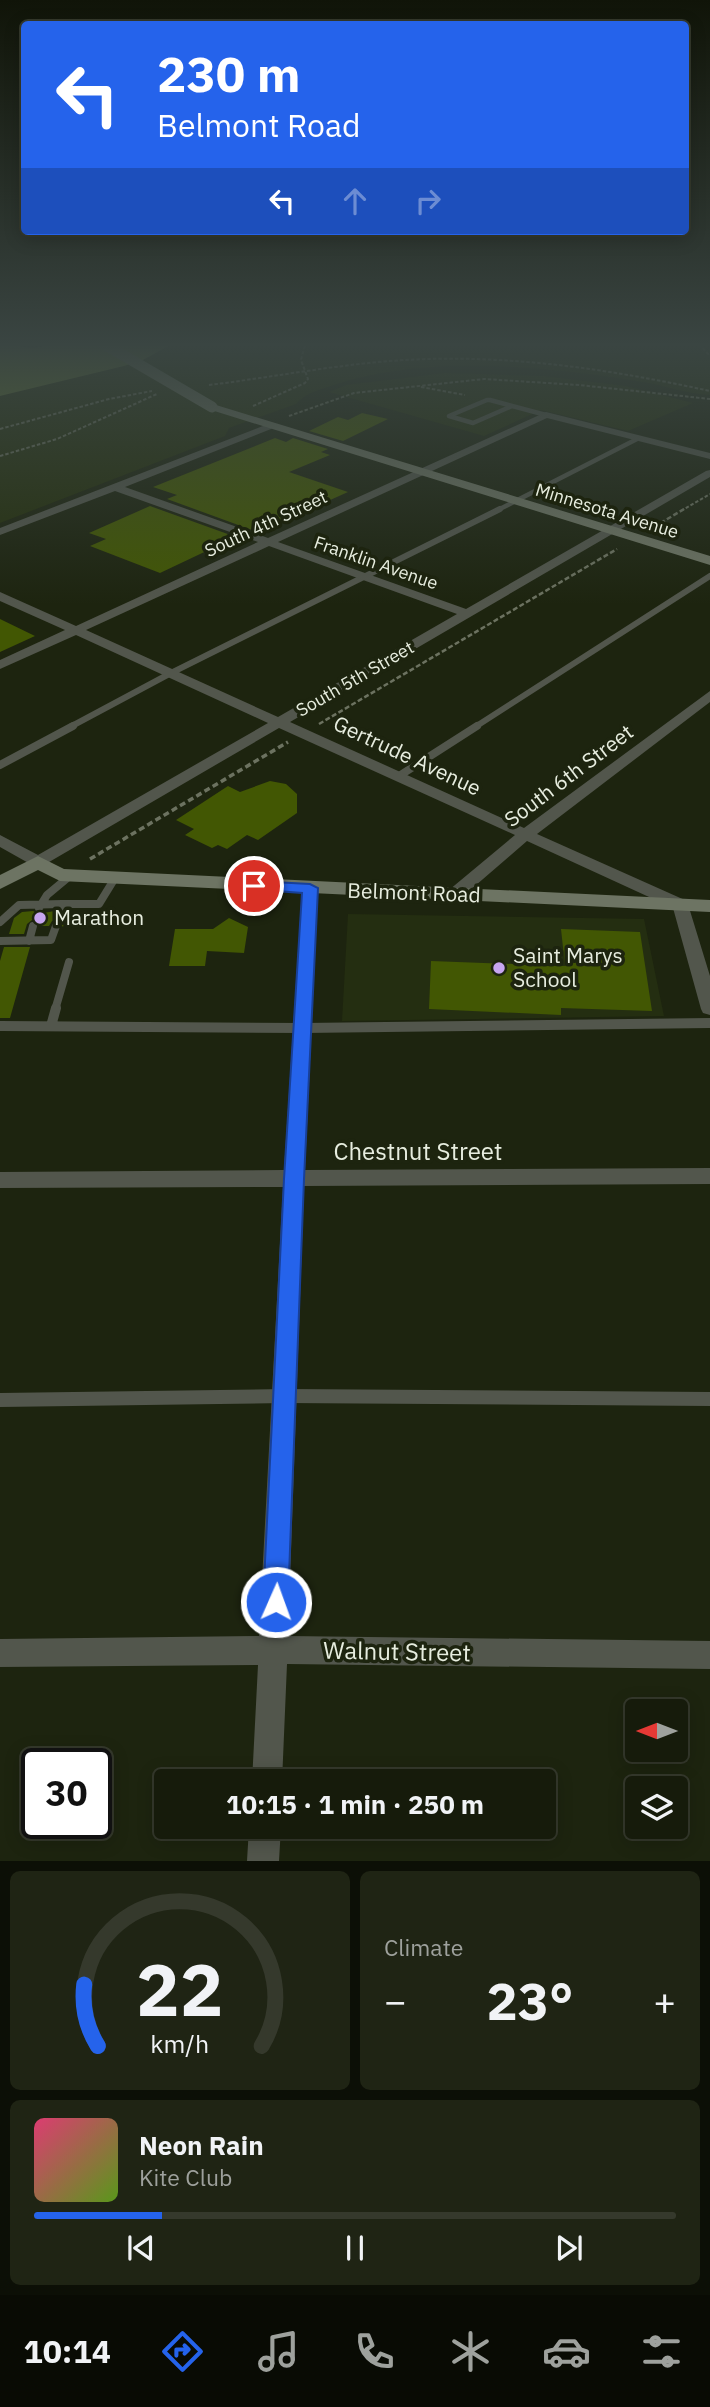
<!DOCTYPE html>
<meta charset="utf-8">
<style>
body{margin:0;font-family:"IBM Plex Sans",sans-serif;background:#1f2414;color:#f1f3f6;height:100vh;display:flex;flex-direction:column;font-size:26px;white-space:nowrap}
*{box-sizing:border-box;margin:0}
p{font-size:23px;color:#9ea19d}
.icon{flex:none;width:38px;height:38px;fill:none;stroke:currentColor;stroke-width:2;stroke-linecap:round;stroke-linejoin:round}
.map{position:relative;height:1861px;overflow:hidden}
.panel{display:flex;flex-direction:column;gap:10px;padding:10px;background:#0c0f06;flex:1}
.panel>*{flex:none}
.top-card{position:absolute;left:21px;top:21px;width:668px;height:214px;border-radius:7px;box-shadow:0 4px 18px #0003,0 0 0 2px #35392c;background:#2563eb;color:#fff;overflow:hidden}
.needle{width:46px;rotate:270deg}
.buttons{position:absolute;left:625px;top:1699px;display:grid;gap:14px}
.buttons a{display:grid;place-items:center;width:63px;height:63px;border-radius:7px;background:#161b0b;box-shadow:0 4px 18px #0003,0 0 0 2px #35392c;font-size:35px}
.speed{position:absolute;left:21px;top:1748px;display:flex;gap:14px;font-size:35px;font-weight:700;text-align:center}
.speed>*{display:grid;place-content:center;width:91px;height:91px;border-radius:50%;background:#161b0b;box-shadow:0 4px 18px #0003,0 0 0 2px #35392c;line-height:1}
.speed .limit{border:4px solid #111;border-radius:10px;background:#fff;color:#111}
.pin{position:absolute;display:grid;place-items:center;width:60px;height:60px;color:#fff;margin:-30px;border:4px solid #fff;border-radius:50%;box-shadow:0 2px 7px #0007}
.me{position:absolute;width:77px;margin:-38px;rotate:2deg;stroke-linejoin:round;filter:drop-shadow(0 0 5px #0008)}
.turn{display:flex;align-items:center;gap:24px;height:147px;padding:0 21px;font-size:32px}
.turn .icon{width:91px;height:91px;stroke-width:2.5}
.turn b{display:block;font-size:49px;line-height:60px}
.lanes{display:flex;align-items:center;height:66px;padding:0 21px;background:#0003;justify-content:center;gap:35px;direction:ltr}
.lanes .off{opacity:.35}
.big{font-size:52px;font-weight:700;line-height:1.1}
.panel .card{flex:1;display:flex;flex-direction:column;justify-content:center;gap:10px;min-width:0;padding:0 24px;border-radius:10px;background:#1f2414}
.panel .dial{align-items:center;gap:0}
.dial svg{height:182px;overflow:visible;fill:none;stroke:#35392c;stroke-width:7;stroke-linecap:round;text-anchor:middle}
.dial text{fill:#f1f3f6;stroke:none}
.song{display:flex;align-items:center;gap:21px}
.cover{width:84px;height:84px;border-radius:10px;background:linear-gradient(135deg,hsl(340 70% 55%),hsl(90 70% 35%))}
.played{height:7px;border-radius:4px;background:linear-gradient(90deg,#2563eb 20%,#35392c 20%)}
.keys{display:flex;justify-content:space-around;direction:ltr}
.heat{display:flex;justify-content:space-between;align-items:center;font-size:38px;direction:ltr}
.panel .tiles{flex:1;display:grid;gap:10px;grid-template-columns:1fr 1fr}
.card:last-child{grid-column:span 2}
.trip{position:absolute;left:154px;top:1769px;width:402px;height:70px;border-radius:7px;background:#161b0b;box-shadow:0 4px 18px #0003,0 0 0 2px #35392c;font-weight:700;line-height:70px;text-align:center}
.menu{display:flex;height:112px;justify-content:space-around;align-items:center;background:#090b04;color:#9ea19d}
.menu .icon{width:49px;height:49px}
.menu .active{color:#2563eb}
.menu b{font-size:32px;color:#f1f3f6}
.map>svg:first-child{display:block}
.built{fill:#242e11}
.green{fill:#25300c}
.water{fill:#637a30}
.building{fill:#425703}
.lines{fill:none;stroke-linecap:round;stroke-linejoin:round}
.path-far2{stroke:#6c7260;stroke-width:2;stroke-dasharray:3.5 2;stroke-linecap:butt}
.path-far1{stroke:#6c7260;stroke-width:2.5;stroke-dasharray:5 2.5;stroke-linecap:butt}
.path{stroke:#6c7260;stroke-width:3.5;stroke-dasharray:6 3.5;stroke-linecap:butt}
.lane-far4{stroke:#52564c;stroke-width:4.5}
.lane-far3{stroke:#52564c;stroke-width:6}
.lane-far2{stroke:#52564c;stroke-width:8}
.lane-far1{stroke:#52564c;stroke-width:10}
.lane{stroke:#52564c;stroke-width:14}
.street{fill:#52564c;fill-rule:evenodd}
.secondary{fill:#6d7463;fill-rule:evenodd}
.secondary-bridge{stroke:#6d7463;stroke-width:11}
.route{fill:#2563eb;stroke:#184099;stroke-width:2}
.poi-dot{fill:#c7a6f0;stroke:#1d240f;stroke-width:2.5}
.labels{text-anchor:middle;stroke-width:7;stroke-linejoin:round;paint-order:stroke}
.far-street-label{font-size:18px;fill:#e7eddf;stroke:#1d240f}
.street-label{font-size:21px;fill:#e7eddf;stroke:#1d240f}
.poi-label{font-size:21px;fill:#e7eddf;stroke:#1d240f;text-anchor:start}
.near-street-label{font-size:24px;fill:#e7eddf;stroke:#1d240f}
</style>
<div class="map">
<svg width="710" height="1861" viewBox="0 0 710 1861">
<rect width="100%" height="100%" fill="#1d240f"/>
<path class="built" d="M348,914L644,919L664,1016L342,1021Z"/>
<path class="green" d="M172,344H710V395C685,394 661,384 636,381C541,366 421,354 328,387C315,391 305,394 296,404L229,428L225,436L0,523V396L124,366L143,360Z
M445,373L543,376L626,386L693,403L628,431L541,410L484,436L329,392L346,385Z"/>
<path class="water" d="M0,344C17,344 33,352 48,344H172L143,360L124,366L0,396Z"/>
<path class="building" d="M362,413L388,419L343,441L309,431L338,417L348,420Z
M275,438L286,442L293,438L328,449L321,452L330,455L289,472L348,492L268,528L261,525L252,530L167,499L177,495L153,487Z
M150,506L236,537L160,573L90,546L106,539L89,533Z
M0,619L35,636L0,652Z
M270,781L286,784L297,794V813L258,840L247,835L227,849L218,845L212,848L185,835L194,829L176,820L228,786L240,792Z
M33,911L39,914L54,911L61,916L67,911L63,927L58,920L52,921L49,926H39L37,921L32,920L27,924L24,934H9L14,918L22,912Z
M229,918L248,927L244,953L207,951L205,966H169L175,929H213Z
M561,929L640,932L652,1011L561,1008V1015L429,1009L431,961L565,966Z
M4,947H30L10,1018H0V961Z"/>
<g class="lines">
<path class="path-far2" d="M699,344L710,356
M209,385C274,377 339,364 404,360C508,354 609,369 710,391
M421,387L465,395
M253,406L305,383L308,379L301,360L305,344
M289,416L354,393L484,379L579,385L710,399
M0,429L109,399L152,391
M0,456L57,439L157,394
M681,511L710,494"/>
<path class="path-far1" d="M654,527L684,509
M319,724L617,549"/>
<path class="path" d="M90,859L288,742"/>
<path class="lane-far4" d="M512,406L473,423L449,416L487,400H490L546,415
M496,511L637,439"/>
<path class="lane-far3" d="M70,727L171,673L500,509
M475,727L710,576"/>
<path class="lane-far2" d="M0,765L73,726
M399,776L477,726
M39,908L47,895L71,875
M60,910L62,904H99L115,878
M0,922L19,905L62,904
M0,941L51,940L56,926
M29,941L33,926
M55,1010L69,962"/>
<path class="lane-far1" d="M0,1026L303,1028L710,1023
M51,1026L56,1008"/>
<path class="lane" d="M0,1400L285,1396L710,1399"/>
<path class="street" d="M546,412L710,453V459L547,418L278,542L466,609L706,471L710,470V477L290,722L524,828L710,691V702L537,834L687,901L710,976V1015L703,1013L701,1009L673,908L527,841L461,898H449L447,894L449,890L515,835L279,728L44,865H32L0,847V835L38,855L268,723L76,635L0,669V660L65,630L0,601V592L76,626L258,542L115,491L0,535V528L268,424L273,427L271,429L125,487L268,538ZM269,546L457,614L278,717L86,630Z
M310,884L318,889L305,1170L710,1168V1184L304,1186L288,1636L710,1641V1669L287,1664L282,1782H252L258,1665L0,1667V1639L259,1636L283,1187L0,1188V1172L284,1170L302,889Z
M249,1827H281L279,1861H247Z"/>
<path class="secondary" d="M208,405H216L710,556V565L208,409Z
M38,856L64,869L710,900V912L60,881L38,870L0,889V875Z"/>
<path class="secondary-bridge" d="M104,344L212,407"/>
</g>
<linearGradient id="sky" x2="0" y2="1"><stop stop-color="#101408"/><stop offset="0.57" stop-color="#3a4542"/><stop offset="1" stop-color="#3a4542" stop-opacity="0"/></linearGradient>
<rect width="710" height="605" fill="url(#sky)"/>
<path class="route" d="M254,881L310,884L318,888L304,1179L288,1602L285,1611L276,1615L267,1611L263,1602L284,1179L302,893L249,889L247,886Z"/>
<g class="poi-dot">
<circle cx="40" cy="918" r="7"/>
<circle cx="499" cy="968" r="7"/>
</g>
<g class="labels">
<g class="far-street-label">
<text transform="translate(607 511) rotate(17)" y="6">Minnesota Avenue</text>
<text transform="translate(266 524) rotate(-25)" y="6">South 4th Street</text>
<text transform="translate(376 563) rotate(19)" y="6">Franklin Avenue</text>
<text transform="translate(355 679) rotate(-30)" y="6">South 5th Street</text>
</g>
<g class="street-label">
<text transform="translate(407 756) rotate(25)" y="7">Gertrude Avenue</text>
<text transform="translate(569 776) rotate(-37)" y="7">South 6th Street</text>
<text transform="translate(414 893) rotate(2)" y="7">Belmont Road</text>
</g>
<g class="poi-label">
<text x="54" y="925">Marathon</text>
<text x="513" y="963">Saint Marys<tspan x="513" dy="24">School</tspan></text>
</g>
<g class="near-street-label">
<text x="418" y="1160">Chestnut Street</text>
<text transform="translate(397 1652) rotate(1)" y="8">Walnut Street</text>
</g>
</g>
</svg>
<div class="buttons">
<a><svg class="needle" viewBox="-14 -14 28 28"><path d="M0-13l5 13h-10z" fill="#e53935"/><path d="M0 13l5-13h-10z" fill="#9ea19d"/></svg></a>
<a><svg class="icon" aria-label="layers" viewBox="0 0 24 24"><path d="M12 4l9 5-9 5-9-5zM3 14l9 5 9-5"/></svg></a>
</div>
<div class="speed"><div class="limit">30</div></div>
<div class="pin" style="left:254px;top:886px;background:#d93025"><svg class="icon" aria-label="arrive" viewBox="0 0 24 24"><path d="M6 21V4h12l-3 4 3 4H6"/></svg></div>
<svg class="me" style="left:276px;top:1602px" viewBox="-20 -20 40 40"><circle r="17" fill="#2563eb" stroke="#fff" stroke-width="3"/><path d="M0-11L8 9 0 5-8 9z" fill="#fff"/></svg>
<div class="trip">10:15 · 1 min · 250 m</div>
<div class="top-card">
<div class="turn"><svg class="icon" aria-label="left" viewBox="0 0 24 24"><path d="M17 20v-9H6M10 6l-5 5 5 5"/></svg><div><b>230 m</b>Belmont Road</div></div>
<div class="lanes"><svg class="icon" aria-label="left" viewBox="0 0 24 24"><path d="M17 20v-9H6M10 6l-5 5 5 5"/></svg><svg class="icon off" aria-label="ahead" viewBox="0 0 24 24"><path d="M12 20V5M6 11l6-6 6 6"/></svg><svg class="icon off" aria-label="right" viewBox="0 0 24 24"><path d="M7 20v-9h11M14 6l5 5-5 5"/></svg></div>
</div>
</div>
<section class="panel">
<div class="tiles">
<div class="card dial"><svg viewBox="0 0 100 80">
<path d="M14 69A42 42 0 1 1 86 69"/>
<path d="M14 69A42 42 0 0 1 8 42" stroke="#2563eb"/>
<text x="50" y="56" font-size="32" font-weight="700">22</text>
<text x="50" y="72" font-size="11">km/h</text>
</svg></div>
<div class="card"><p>Climate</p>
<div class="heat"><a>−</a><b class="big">23°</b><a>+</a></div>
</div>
<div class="card">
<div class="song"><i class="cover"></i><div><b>Neon Rain</b><p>Kite Club</p></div></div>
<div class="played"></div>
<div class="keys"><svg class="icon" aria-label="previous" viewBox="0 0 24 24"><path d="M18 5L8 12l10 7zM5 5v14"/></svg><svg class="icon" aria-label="pause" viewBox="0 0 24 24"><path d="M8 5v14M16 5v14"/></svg><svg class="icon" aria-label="next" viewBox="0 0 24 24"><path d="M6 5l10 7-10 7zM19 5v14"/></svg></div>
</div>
</div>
</section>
<nav class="menu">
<b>10:14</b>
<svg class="icon active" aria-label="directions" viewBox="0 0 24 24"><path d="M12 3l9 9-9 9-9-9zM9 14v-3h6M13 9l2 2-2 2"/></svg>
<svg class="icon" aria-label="music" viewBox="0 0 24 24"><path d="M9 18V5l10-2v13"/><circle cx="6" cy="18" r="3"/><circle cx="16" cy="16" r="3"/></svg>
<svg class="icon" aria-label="phone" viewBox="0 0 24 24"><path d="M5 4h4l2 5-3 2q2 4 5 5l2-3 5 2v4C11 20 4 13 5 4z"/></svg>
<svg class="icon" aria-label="climate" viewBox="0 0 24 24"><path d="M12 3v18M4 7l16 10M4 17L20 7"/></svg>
<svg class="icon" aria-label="car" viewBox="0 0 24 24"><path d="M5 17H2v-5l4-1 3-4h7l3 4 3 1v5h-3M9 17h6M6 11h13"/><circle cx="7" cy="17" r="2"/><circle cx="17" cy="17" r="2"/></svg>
<svg class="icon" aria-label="filters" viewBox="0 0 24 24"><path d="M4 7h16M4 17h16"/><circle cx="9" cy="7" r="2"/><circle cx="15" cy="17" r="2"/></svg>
</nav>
